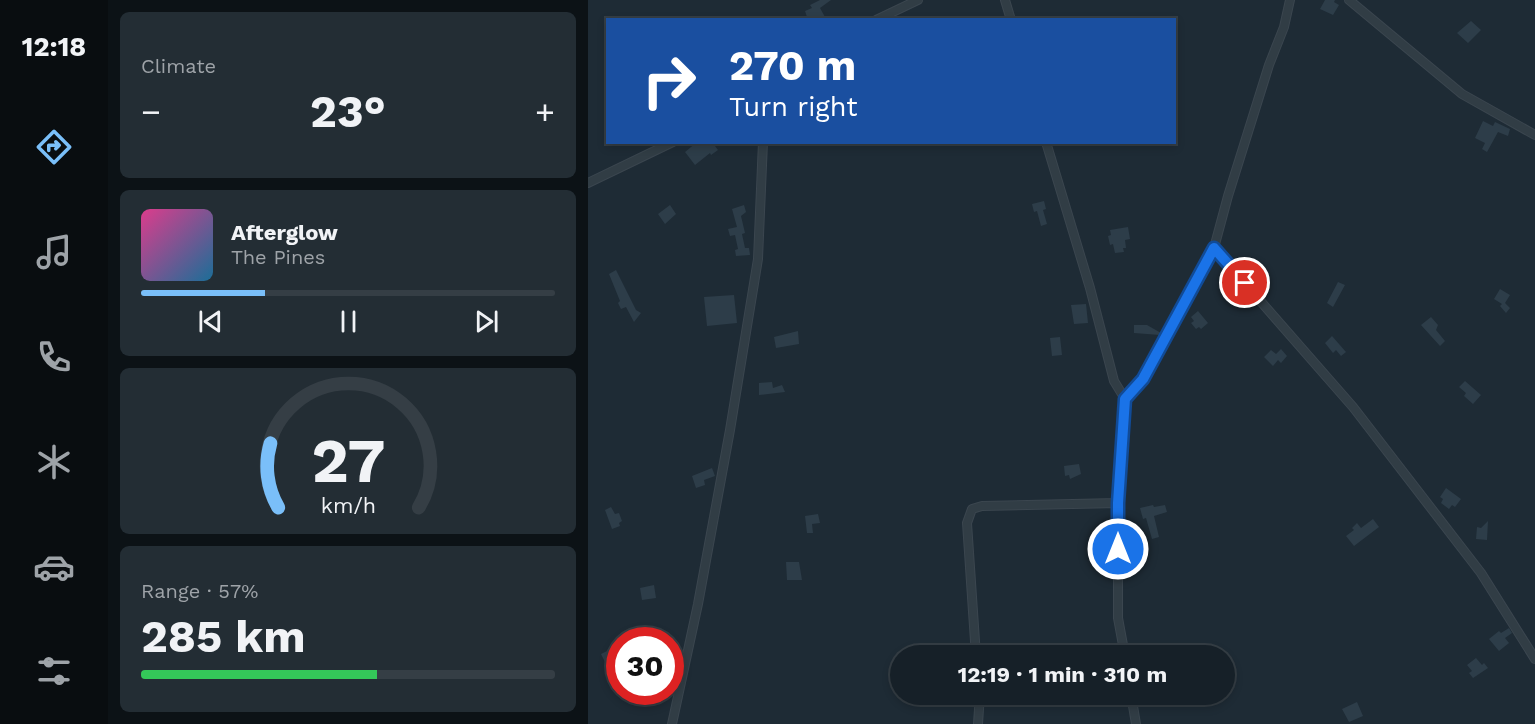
<!DOCTYPE html>
<meta charset="utf-8">
<style>
body{margin:0;font-family:"Work Sans",sans-serif;background:#232d34;color:#f1f3f6;height:100vh;display:flex;flex-direction:column;font-size:22px;white-space:nowrap}
*{box-sizing:border-box;margin:0}
p{font-size:20px;color:#9ea3a8}
.icon{flex:none;width:33px;height:33px;fill:none;stroke:currentColor;stroke-width:2;stroke-linecap:round;stroke-linejoin:round}
.map{position:relative;flex:1;overflow:hidden}
.drawer{display:flex;flex-direction:column;gap:12px;padding:12px;background:#0c1216;width:480px}
.drawer>*{flex:none}
.top-card{position:absolute;left:18px;top:18px;width:570px;height:126px;border-radius:0px;box-shadow:0 3px 9px #0003,0 0 0 2px #353e45;background:#1a4fa0;color:#fff;overflow:hidden}
.speed{position:absolute;left:18px;top:627px;display:flex;gap:12px;font-size:30px;font-weight:700;text-align:center}
.speed>*{display:grid;place-content:center;width:78px;height:78px;border-radius:50%;background:#162028;box-shadow:0 3px 9px #0003,0 0 0 2px #353e45;line-height:1}
.speed .limit{border:9px solid #d22;background:#fff;color:#111}
.pin{position:absolute;display:grid;place-items:center;width:51px;height:51px;color:#fff;margin:-26px;border:3px solid #fff;border-radius:50%;box-shadow:0 2px 6px #0007}
.me{position:absolute;width:66px;margin:-33px;rotate:0deg;stroke-linejoin:round;filter:drop-shadow(0 0 4px #0008)}
.turn{display:flex;align-items:center;gap:21px;height:126px;padding:0 24px;font-size:27px}
.turn .icon{width:78px;height:78px;stroke-width:2.5}
.turn b{display:block;font-size:42px;line-height:51px}
.big{font-size:45px;font-weight:700;line-height:1.1}
.drawer .widget{flex:1;display:flex;flex-direction:column;justify-content:center;gap:9px;min-width:0;padding:0 21px;border-radius:9px;background:#232d34}
.drawer .dial{align-items:center;gap:0}
.dial svg{height:156px;overflow:visible;fill:none;stroke:#353e45;stroke-width:7;stroke-linecap:round;text-anchor:middle}
.dial text{fill:#f1f3f6;stroke:none}
.song{display:flex;align-items:center;gap:18px}
.cover{width:72px;height:72px;border-radius:9px;background:linear-gradient(135deg,hsl(330 70% 55%),hsl(200 70% 35%))}
.played{height:6px;border-radius:3px;background:linear-gradient(90deg,#7abff9 30%,#353e45 30%)}
.keys{display:flex;justify-content:space-around;direction:ltr}
.heat{display:flex;justify-content:space-between;align-items:center;font-size:33px;direction:ltr}
.charge{height:9px;border-radius:4px;background:linear-gradient(90deg,#34c759 57%,#353e45 0)}
.trip{position:absolute;left:302px;top:645px;width:345px;height:60px;border-radius:30px;background:#162028;box-shadow:0 3px 9px #0003,0 0 0 2px #353e45;font-weight:700;line-height:60px;text-align:center}
main{display:flex;flex:1;min-height:0}
.tab-bar{display:flex;flex-direction:column;width:108px;justify-content:space-around;align-items:center;background:#090d10;color:#9ea3a8}
.tab-bar .icon{width:42px;height:42px}
.tab-bar .current{color:#7abff9}
.tab-bar b{font-size:27px;color:#f1f3f6}
.map>svg:first-child{display:block}
.building{fill:#2d3d49}
.lines{fill:none;stroke-linecap:round;stroke-linejoin:round}
.minor-casing{stroke:#3b464f;stroke-width:10}
.minor{stroke:#313d45;stroke-width:8}
.route-casing{stroke:#114b97;stroke-width:15}
.route{stroke:#1a73e8;stroke-width:10}
</style>
<main>
<nav class="tab-bar">
<b>12:18</b>
<svg class="icon current" aria-label="directions" viewBox="0 0 24 24"><path d="M12 3l9 9-9 9-9-9zM9 14v-3h6M13 9l2 2-2 2"/></svg>
<svg class="icon" aria-label="music" viewBox="0 0 24 24"><path d="M9 18V5l10-2v13"/><circle cx="6" cy="18" r="3"/><circle cx="16" cy="16" r="3"/></svg>
<svg class="icon" aria-label="phone" viewBox="0 0 24 24"><path d="M5 4h4l2 5-3 2q2 4 5 5l2-3 5 2v4C11 20 4 13 5 4z"/></svg>
<svg class="icon" aria-label="climate" viewBox="0 0 24 24"><path d="M12 3v18M4 7l16 10M4 17L20 7"/></svg>
<svg class="icon" aria-label="car" viewBox="0 0 24 24"><path d="M5 17H2v-5l4-1 3-4h7l3 4 3 1v5h-3M9 17h6M6 11h13"/><circle cx="7" cy="17" r="2"/><circle cx="17" cy="17" r="2"/></svg>
<svg class="icon" aria-label="filters" viewBox="0 0 24 24"><path d="M4 7h16M4 17h16"/><circle cx="9" cy="7" r="2"/><circle cx="15" cy="17" r="2"/></svg>
</nav>
<section class="drawer">
<div class="widget"><p>Climate</p>
<div class="heat"><a>−</a><b class="big">23°</b><a>+</a></div>
</div>
<div class="widget">
<div class="song"><i class="cover"></i><div><b>Afterglow</b><p>The Pines</p></div></div>
<div class="played"></div>
<div class="keys"><svg class="icon" aria-label="previous" viewBox="0 0 24 24"><path d="M18 5L8 12l10 7zM5 5v14"/></svg><svg class="icon" aria-label="pause" viewBox="0 0 24 24"><path d="M8 5v14M16 5v14"/></svg><svg class="icon" aria-label="next" viewBox="0 0 24 24"><path d="M6 5l10 7-10 7zM19 5v14"/></svg></div>
</div>
<div class="widget dial"><svg viewBox="0 0 100 80">
<path d="M14 69A42 42 0 1 1 86 69"/>
<path d="M14 69A42 42 0 0 1 10 36" stroke="#7abff9"/>
<text x="50" y="56" font-size="32" font-weight="700">27</text>
<text x="50" y="72" font-size="11">km/h</text>
</svg></div>
<div class="widget"><p>Range · 57%</p><b class="big">285 km</b><div class="charge"></div></div>
</section>
<div class="map">
<svg width="947" height="724" viewBox="0 0 947 724">
<rect width="100%" height="100%" fill="#1e2b35"/>
<path class="building" d="M232,0H243L232,8L237,17L220,20L217,11L224,8L222,5Z
M737,0H747L746,2L751,5L745,15L732,9Z
M883,21L893,30L880,43L869,33Z
M895,121L905,126L907,122L922,129L920,136L910,132L899,152L894,149L897,143L887,138Z
M109,142H124L130,150L123,155L122,153L107,165L97,152Z
M456,201L458,209L455,210L459,224L453,226L449,211L446,212L444,204Z
M82,205L88,214L77,224L70,214Z
M156,205L158,212L153,216L157,233L154,234L157,248H161L162,255L148,256L147,250L150,249L147,235L142,236L140,229L149,227L144,209Z
M540,227L542,239L537,240L538,248H535L536,252L527,253L525,244L522,245L520,236L523,235L522,230Z
M28,270L48,310L53,313L46,322L38,307L33,309L30,303L32,301L21,274Z
M750,282L757,285L745,307L739,303Z
M912,289L922,295L917,303L922,308L918,313L912,306L914,304L906,299Z
M146,295L149,323L119,326L116,297Z
M498,304L500,323L486,324L483,305Z
M610,311L620,323L613,329L611,327L608,329L603,323L606,321L603,317Z
M843,317L850,325L848,330L857,341L852,346L833,325Z
M546,325H559L573,333L572,335L546,333Z
M210,331L211,344L188,348L186,337Z
M744,336L758,352L753,356L748,350L745,353L737,343Z
M472,337L474,355L464,356L462,338Z
M693,349L699,356L693,363L690,360L685,366L676,357L683,350L688,354Z
M877,381L893,395L885,404L876,396L878,393L871,387Z
M184,382L185,388L194,385L197,392L171,395V383Z
M491,464L493,474L482,479L481,475L477,476L476,466Z
M124,468L127,476L116,480L117,485L108,488L104,476Z
M858,488L873,499L867,507L864,505L861,509L853,503L855,499L852,497Z
M565,505L566,507L577,505L579,512L566,516L571,537L564,539L558,518L555,519L552,508Z
M23,507L27,514L31,513L34,521L31,523L32,526L24,529L17,510Z
M230,514L232,523L224,524L225,533H219L217,516Z
M785,519L791,527L766,546L758,536L766,530L764,528L769,523L773,528Z
M900,521L899,540L888,539L889,527L893,528Z
M198,562H211L214,580H199Z
M66,585L68,598L54,600L52,588Z
M921,628L924,633L917,638L921,643L911,651L901,639L911,631L913,633Z
M25,648L31,659L19,666L13,654Z
M888,658L894,665L896,663L900,668L885,678L881,673L884,671L879,665Z
M769,702L775,716L761,722L754,709Z"/>
<g class="lines">
<defs>
<path id="minor" d="M417,0L423,20
M761,0L874,94L947,135
M288,20L330,0
M458,142L502,288L526,381L537,399L530,503V618L537,656
M0,183L85,142
M626,248L765,407L893,573L947,659
M537,399L555,379L626,248L640,196L681,65L696,27L702,0
M388,656L379,523L384,509L394,506L530,503
M543,694L548,724
M84,724L110,604L142,430L170,259L175,142
M390,724L392,694"/>
</defs>
<use href="#minor" class="minor-casing"/>
<use href="#minor" class="minor"/>
</g>
<g class="lines">
<defs>
<path id="route" d="M530,549V503L537,399L555,379L626,248L657,283"/>
</defs>
<use href="#route" class="route-casing"/>
<use href="#route" class="route"/>
</g>
</svg>
<div class="speed"><div class="limit">30</div></div>
<div class="pin" style="left:657px;top:283px;background:#d93025"><svg class="icon" aria-label="arrive" viewBox="0 0 24 24"><path d="M6 21V4h12l-3 4 3 4H6"/></svg></div>
<svg class="me" style="left:530px;top:549px" viewBox="-20 -20 40 40"><circle r="17" fill="#1a73e8" stroke="#fff" stroke-width="3"/><path d="M0-11L8 9 0 5-8 9z" fill="#fff"/></svg>
<div class="trip">12:19 · 1 min · 310 m</div>
<div class="top-card">
<div class="turn"><svg class="icon" aria-label="right" viewBox="0 0 24 24"><path d="M7 20v-9h11M14 6l5 5-5 5"/></svg><div><b>270 m</b>Turn right</div></div>
</div>
</div>
</main>
